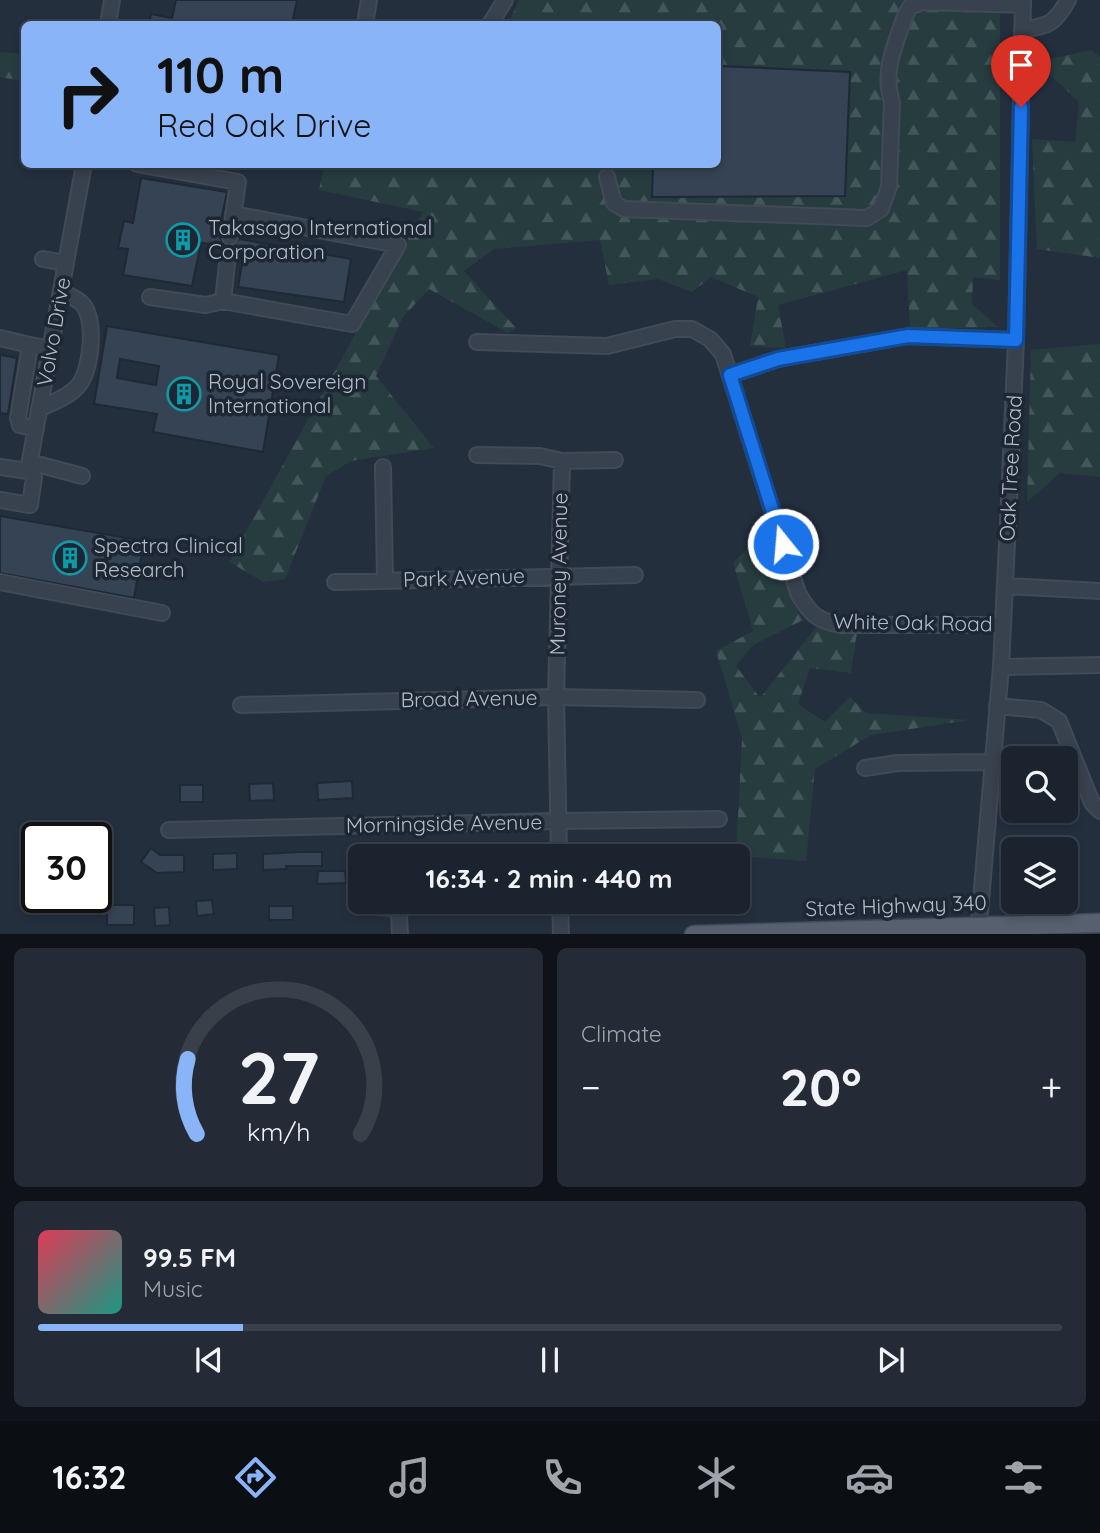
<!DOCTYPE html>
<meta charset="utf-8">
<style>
body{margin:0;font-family:Quicksand,sans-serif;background:#242b36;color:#f1f3f6;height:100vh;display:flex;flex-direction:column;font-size:26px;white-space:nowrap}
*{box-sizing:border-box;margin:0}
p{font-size:23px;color:#a0a4aa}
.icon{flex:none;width:38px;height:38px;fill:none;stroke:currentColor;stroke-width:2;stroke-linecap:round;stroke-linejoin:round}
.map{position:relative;height:934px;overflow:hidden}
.side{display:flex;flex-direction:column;gap:14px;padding:14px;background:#0f1319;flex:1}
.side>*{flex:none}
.guide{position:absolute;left:21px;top:21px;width:700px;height:147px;border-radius:10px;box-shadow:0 4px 10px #0003,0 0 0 2px #39404a;background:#8ab4f8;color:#111;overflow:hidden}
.controls{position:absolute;left:1001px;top:746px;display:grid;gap:14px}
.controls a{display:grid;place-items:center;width:77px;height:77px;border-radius:10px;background:#1b232e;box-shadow:0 4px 10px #0003,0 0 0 2px #39404a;font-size:35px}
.speed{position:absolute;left:21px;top:822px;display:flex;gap:14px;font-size:35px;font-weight:700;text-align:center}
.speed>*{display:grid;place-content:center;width:91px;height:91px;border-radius:50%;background:#1b232e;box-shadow:0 4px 10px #0003,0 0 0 2px #39404a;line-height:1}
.speed .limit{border:4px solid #111;border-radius:10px;background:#fff;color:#111}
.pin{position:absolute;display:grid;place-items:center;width:60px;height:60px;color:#fff;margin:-72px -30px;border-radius:50% 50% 50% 0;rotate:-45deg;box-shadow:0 0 7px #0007}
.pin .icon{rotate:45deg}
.me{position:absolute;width:77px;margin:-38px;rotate:343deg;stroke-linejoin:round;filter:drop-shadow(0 0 5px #0008)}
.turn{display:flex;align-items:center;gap:24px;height:147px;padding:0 21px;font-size:32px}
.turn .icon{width:91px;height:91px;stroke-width:2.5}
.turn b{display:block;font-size:49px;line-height:60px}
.big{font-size:52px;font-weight:700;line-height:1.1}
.side .widget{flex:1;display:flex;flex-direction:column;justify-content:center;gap:10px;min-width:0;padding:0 24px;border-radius:10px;background:#242b36}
.side .dial{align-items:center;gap:0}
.dial svg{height:182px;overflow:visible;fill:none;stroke:#39404a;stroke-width:7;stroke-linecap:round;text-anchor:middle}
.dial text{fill:#f1f3f6;stroke:none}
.song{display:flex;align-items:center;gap:21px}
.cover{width:84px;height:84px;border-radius:10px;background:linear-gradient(135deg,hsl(350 70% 55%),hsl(170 70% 35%))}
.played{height:7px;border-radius:4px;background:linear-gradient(90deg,#8ab4f8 20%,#39404a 20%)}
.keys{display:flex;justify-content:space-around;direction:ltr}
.heat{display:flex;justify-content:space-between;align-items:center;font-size:38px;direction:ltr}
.side .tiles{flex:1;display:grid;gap:14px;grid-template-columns:1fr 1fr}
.widget:last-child{grid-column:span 2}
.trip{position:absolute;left:348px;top:844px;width:402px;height:70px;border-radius:10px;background:#1b232e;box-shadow:0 4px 10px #0003,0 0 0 2px #39404a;font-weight:700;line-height:70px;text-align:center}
.dock{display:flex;height:112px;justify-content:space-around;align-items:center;background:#0b0e12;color:#a0a4aa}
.dock .icon{width:49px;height:49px}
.dock .on{color:#8ab4f8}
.dock b{font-size:32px;color:#f1f3f6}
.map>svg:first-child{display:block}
.forest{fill:url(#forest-firs)}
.building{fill:#364354;stroke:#1f2835;stroke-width:2;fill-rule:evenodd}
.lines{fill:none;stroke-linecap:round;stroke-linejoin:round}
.minor-casing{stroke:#414a57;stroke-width:18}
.major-casing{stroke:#414a57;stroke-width:21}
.minor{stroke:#38414e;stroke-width:14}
.major{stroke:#56606e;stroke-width:18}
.route-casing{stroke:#114b97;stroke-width:18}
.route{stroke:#1a73e8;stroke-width:12}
.labels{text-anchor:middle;stroke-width:7;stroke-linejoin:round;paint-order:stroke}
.poi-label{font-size:21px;fill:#b4bcc9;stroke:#1d2633;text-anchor:start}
.street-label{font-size:21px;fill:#b4bcc9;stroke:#1d2633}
</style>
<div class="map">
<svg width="1100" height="935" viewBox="0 0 1100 935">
<defs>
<pattern id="forest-firs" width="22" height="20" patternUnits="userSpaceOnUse" patternTransform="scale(1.75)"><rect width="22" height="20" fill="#263c3f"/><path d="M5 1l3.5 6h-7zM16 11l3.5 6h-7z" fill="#435659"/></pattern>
</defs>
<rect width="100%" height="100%" fill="#242f3e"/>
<path class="forest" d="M519,0H1000V280L973,277L972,304L998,327L910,329L907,270L778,305L786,348L750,346L758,297L711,277L692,292L658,279L609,285L600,240L494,249L464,271L516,328L508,333L429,289L403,317L376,376L434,448L351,461L326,476L285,579L264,582L229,562L423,212L319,190L324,165L718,164V24H508Z
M1091,50L1100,57V258L1037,249L1032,139L1075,142L1079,102L1037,62Z
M0,52L24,54V81L0,77Z
M1100,344V477L1060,473L1027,502L1031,350Z
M768,528L794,604L803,620L753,645L736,666L760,698L817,626L838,634L857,632L851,673L810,668L798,704L825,722L850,697L866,713L970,720L871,735L815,769L806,861L736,856L742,738L716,651L753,631L733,563Z"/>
<path class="building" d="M176,0H297L292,24H149L151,14L172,18Z
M718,66L850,72L845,196L652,197L653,164H718Z
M141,178L227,192L218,235L225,245L220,248L215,244L201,243L192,286L123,275L128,249L118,248L124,221L133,223Z
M239,239L351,259L344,302L238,287L243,259L237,258V251L233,246Z
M107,326L279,355L263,452L153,432L157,414L94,404ZM120,359L159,366L156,385L117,378Z
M0,355L17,358L8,414L0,413Z
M0,516L144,541L134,598L0,573Z
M352,781L353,798L318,800L317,783Z
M273,783L274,800L250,801L249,784Z
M180,785H203V802H180Z
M151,848L160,855H184V872L157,873L141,862Z
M360,851V864H348V852Z
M300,852H322V866H286V869L263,870V854Z
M237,853V869L213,870V854Z
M37,867V881L20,883L19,869Z
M318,871H345L346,883L317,884Z
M212,900L214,914L197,916L196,901Z
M107,905H134V925H107Z
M269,906H293V920H269Z
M169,907L170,925L155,926L154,908Z"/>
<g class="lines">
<defs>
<path id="minor" d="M108,24L112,0
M365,24L369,0
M490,24L505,0
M1022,30C1049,25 1054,25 1068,0
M137,164L238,182L230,237
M607,177L614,203L624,209L867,218L881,209L889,187L892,102C882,72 895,45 905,16L910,7L922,2L1023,5
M43,259L66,263
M150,297L206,305L223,301L352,324L398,245L233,214
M223,301L228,254
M0,338L30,345
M477,342L607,346L675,329H692L710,339L723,354L798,593C810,614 817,621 841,625H1003
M730,375L778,359L908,336L1016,340
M39,409C51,403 69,397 78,386C91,371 96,323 84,306C79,299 69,295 61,292
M36,429L20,425L18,418L30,345L50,349
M477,455L540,456L562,461L615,460
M30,462L82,476
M0,467L28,471L84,164
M383,467L385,580
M0,500L30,505L34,477L28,471
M0,582L162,613
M335,582L635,575
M1005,586L1100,591
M1001,667L1100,665
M241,705L556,697L697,700
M997,706L1041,710L1059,721L1092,803L1100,811
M865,768L898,763L992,762
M169,830L559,821L719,819
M559,856L556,697L562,461
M560,901L561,935
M375,907L397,908L399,914L400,935
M978,935L1001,667L1008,522L1016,340L1023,0"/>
<path id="major" d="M694,935L1100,923"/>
</defs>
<use href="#minor" class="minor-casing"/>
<use href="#major" class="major-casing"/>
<use href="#minor" class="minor"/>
<use href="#major" class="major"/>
</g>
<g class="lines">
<defs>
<path id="route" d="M783,544L730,375L778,359L908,336L1016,340L1021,107"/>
</defs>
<use href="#route" class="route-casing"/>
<use href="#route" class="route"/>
</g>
<defs>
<symbol id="building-ring" viewBox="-11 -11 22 22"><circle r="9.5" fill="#1d2633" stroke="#0f9aa8" stroke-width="1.5"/><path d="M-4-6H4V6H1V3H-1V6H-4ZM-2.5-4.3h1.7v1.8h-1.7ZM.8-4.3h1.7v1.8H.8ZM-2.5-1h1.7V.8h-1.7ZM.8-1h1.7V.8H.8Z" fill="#0f9aa8"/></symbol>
</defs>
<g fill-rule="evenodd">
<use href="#building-ring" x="164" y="221" width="38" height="38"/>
<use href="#building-ring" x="165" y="375" width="38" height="38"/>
<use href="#building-ring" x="51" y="539" width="38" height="38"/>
</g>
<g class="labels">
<g class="poi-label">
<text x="208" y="235">Takasago International<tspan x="208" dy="24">Corporation</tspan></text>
<text x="208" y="389">Royal Sovereign<tspan x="208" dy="24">International</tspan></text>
<text x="94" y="553">Spectra Clinical<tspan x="94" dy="24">Research</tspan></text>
</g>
<g class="street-label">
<text transform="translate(54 332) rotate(-80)" y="7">Volvo Drive</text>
<text transform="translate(1011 468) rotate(-87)" y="7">Oak Tree Road</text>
<text transform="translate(559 574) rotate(-89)" y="7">Muroney Avenue</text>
<text transform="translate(464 578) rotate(-2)" y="7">Park Avenue</text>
<text transform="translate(913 623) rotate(1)" y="7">White Oak Road</text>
<text transform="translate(469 699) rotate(-1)" y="7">Broad Avenue</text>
<text transform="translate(444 824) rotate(-1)" y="7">Morningside Avenue</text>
<text transform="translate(896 906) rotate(-2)" y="7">State Highway 340</text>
</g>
</g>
</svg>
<div class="controls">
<a><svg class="icon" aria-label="search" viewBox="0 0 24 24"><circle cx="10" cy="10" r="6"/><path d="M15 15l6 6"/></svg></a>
<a><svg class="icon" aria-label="layers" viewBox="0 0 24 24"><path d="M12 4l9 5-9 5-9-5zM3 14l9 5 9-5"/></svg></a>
</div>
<div class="speed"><div class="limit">30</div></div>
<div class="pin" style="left:1021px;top:107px;background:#d93025"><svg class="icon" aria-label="arrive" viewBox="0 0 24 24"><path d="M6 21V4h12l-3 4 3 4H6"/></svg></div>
<svg class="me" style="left:783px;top:544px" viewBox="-20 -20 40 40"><circle r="17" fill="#1a73e8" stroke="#fff" stroke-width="3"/><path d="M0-11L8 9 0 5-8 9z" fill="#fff"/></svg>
<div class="trip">16:34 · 2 min · 440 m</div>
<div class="guide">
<div class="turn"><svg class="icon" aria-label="right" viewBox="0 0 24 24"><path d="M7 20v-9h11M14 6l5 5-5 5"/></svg><div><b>110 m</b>Red Oak Drive</div></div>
</div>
</div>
<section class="side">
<div class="tiles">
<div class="widget dial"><svg viewBox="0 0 100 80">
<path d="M14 69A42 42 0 1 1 86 69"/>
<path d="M14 69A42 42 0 0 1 10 36" stroke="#8ab4f8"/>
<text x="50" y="56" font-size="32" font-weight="700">27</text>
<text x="50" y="72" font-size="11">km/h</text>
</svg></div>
<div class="widget"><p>Climate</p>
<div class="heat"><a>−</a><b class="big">20°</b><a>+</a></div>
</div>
<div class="widget">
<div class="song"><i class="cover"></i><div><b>99.5 FM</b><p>Music</p></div></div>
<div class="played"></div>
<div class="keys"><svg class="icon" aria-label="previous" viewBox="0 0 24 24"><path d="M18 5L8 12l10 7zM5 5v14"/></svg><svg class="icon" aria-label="pause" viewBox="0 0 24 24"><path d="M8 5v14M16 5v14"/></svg><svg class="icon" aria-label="next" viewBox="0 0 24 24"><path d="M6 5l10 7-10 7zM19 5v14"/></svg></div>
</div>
</div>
</section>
<nav class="dock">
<b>16:32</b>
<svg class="icon on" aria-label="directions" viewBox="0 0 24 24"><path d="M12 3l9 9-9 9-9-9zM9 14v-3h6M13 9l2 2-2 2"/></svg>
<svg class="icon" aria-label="music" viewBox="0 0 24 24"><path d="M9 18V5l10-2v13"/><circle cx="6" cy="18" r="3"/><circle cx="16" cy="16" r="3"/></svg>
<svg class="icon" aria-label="phone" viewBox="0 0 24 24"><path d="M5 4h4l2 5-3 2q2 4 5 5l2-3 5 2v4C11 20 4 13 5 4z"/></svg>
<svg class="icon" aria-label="climate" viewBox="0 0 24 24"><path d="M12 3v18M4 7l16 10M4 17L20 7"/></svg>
<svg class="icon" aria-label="car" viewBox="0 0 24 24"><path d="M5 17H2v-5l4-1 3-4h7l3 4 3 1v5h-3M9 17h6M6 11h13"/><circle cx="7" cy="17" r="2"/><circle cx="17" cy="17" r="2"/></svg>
<svg class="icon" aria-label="filters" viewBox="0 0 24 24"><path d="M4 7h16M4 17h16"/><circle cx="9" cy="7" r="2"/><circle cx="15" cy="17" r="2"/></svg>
</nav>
